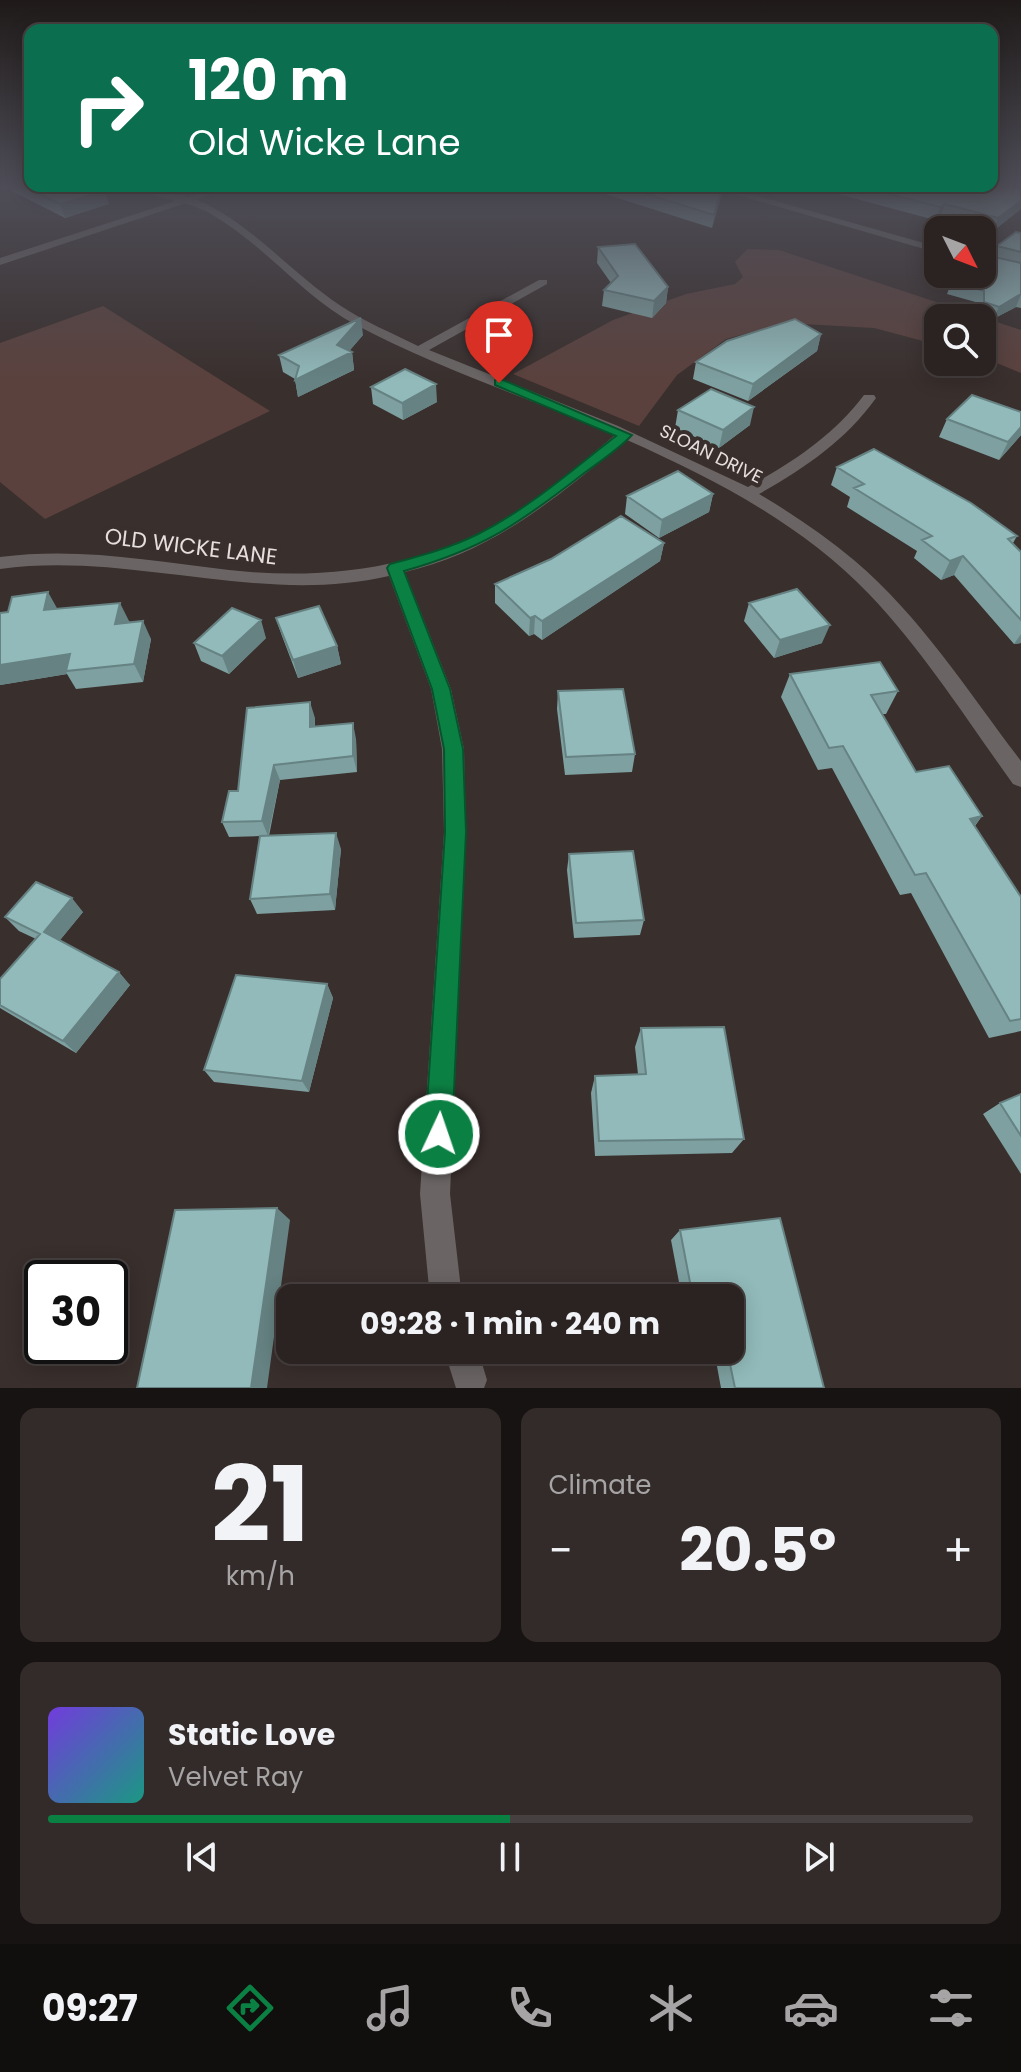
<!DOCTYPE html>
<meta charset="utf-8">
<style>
body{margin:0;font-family:Poppins,sans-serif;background:#332b2a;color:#f1f3f6;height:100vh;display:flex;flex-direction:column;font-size:30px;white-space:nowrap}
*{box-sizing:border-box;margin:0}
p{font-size:26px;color:#a6a4a5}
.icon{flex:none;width:44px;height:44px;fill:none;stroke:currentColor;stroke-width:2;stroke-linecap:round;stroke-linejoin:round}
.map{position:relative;height:1388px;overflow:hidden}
.drawer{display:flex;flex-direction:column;gap:20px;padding:20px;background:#181313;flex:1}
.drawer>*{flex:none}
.top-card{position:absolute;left:24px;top:24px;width:974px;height:168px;border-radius:16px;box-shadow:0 4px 20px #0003,0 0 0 2px #474040;background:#0b6e4f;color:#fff;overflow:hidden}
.needle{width:52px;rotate:132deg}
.buttons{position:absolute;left:924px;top:216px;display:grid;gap:16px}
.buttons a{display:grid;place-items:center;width:72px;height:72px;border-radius:16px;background:#2b2322;box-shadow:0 4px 20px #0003,0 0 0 2px #474040;font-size:40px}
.speed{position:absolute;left:24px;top:1260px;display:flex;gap:16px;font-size:40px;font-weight:700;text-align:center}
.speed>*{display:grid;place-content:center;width:104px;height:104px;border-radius:50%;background:#2b2322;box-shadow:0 4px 20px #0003,0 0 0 2px #474040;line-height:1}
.speed .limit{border:4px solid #111;border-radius:12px;background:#fff;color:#111}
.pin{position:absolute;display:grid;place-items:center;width:68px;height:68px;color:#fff;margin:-82px -34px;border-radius:50% 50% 50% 0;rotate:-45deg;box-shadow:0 0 8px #0007}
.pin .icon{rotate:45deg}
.me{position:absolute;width:88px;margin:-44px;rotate:3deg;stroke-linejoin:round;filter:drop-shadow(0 0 6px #0008)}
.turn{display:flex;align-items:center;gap:28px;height:168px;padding:0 32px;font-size:36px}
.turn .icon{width:104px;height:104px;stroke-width:2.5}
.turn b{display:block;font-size:56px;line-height:68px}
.big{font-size:60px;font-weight:700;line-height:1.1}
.drawer .widget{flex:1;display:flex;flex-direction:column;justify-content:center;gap:12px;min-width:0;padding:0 28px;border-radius:16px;background:#332b2a}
.drawer .dial{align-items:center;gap:0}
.dial b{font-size:104px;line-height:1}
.song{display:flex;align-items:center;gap:24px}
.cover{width:96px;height:96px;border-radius:12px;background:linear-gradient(135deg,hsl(260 70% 55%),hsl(170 70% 35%))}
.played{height:8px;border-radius:4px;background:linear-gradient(90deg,#0b8043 50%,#474040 50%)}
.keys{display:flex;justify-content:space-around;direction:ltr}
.heat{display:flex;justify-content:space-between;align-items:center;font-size:44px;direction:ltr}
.drawer .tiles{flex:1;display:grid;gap:20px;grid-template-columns:1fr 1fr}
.widget:last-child{grid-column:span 2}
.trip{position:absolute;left:276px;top:1284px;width:468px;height:80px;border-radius:16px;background:#2b2322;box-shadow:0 4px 20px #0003,0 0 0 2px #474040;font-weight:700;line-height:80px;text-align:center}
.tabs{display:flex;height:128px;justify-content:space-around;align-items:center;background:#110e0e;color:#a6a4a5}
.tabs .icon{width:56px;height:56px}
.tabs .current{color:#0b8043}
.tabs b{font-size:36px;color:#f1f3f6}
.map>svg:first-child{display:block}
.green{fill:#5a413d}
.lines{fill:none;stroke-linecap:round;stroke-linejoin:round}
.minor{fill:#6a6564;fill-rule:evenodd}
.tertiary{fill:#6a6564;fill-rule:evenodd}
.wall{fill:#7ea0a0}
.shaded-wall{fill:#668282}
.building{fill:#92baba;stroke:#668282;stroke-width:2}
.route{fill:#0b8043;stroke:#07532c;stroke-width:2}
.labels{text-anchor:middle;stroke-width:8;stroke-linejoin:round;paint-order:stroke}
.far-street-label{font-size:18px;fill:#e6dfde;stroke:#392f2d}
.street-label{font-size:22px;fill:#e6dfde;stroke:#392f2d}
</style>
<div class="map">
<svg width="1021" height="1388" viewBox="0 0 1021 1388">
<rect width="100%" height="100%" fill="#392f2d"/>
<path class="green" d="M747,249L779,250L1021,330V373L982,357V318H938V345L874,328L786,323L726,339L677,375L639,426L513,374L613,320L686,294L735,284L743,277L735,262Z
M103,306L270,411L45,519L0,482V343Z"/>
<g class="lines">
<path class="minor" d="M131,187C227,187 269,258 341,306C365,322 392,333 418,346L539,280H547V284L429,350L618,426L748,487C793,462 833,436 864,395H874L876,398C845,441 805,468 759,494C793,514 825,536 855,561C921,617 969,693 1021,761V787L1013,784C967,720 924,652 869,594C801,524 715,479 627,440C558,496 494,552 405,572L451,689L464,749L466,832L450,1194L462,1298H430L420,1194L444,832L442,749L431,689L389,576C259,606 131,551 0,569V557C79,547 151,561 229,570C326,581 426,568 509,516C547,493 581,463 615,435C529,398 439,369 356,325C304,297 267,248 216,217C187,198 157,201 131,187Z
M710,187H726L938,247V253Z
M444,1350H478L487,1380L484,1388H456Z"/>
<path class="tertiary" d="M219,187H234L0,265V258Z"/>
</g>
<path class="wall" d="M4,187H94L109,204L65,218Z
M583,187H723L712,228Z
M812,187H1021V209L993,231L941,217L935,220Z
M1021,233V308L1016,307L993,319L979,314V303L947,294L952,281L992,257L997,246Z
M598,247L668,287L666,303L652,318L602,306L604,290L611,283L597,263Z
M821,334L817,351L748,401L693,379L696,362Z
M363,335L349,351L352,352L354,370L298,397L295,379L283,372L279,355Z
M371,387L437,402L403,420L373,404Z
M678,410L750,425L719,448L675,428Z
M947,419L1021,435L999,460L939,437Z
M837,467L1017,536L1013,543L1021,552V643L1014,644L954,575L941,580L914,558L917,551L847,507L850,497L831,485Z
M713,494L709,512L659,538L625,514L627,496Z
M664,543L660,561L542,640L534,634L529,636L495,603V584Z
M749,603L822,643L774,658L744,621Z
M57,609L129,621L151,639L143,682L76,689L67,674L0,685V613Z
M276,618L337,646L341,664L298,678L282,636Z
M266,638L229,674L201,661L194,643Z
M790,674L898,691L886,714H882L916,772L982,816L975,826L1021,897V1031L989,1038L911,893L900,895L832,768L818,770L781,697Z
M558,691L635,754L632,772L565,775L557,709Z
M315,718V727L356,739L357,772L280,780L269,836L341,849L335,910L257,914L250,899L260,836L229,837L222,822L238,791Z
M569,854L644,920L640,935L574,938L567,870Z
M83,912L60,940L130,985L76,1053L0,1008V979L36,939L19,931L5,917Z
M327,984L333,998L309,1092L214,1082L204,1070Z
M641,1028L744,1139L732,1153L595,1156L591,1093L595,1076L638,1074L635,1047Z
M1021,1094V1174L983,1114L1000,1103Z
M680,1230L824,1388H721L714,1350H730V1298H682L671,1240Z"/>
<path class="shaded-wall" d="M722,187V194L712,228L714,215Z
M105,191L109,204L65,218L60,204Z
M1021,201V209L993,231L998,218Z
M945,204L941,217L935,220L940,207Z
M668,287L666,303L652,318L654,301Z
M1021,294L1016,307L993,319L999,307Z
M361,318L363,335L345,356L352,352L354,370L298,397L295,380L337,345Z
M821,334L817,351L748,401L753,384Z
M436,384L437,402L403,420L402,403Z
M754,407L750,425L719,448L723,430Z
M1021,427V435L999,460L1008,442Z
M713,494L709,512L659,538L662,520Z
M664,543L660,561L542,640V621Z
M963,556L954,575L941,580L950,561Z
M48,592L58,610H44Z
M120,603L129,621L124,642L115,624Z
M535,616L534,634L529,636L530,618Z
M261,620L266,638L229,674L222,656Z
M143,621L151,639L143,682L134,664Z
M830,625L822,643L774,658L780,640Z
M1021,634V643L1014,644Z
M337,646L341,664L298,678L293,660Z
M70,654L66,671L67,674L0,685V665Z
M310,702L315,718L314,743L310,727Z
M353,723L356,739L357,772L353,756Z
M274,765L280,780L268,836L262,821Z
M982,816L965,838L970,819Z
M336,833L341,849L335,910L330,894Z
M72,898L83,912L56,945L44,932Z
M119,972L130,985L76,1053L63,1041Z
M327,984L333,998L309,1092L302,1081Z
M277,1208L290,1220L267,1388H251Z"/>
<path class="building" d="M25,187H94L105,191L60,204Z
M624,187H722L714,215Z
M862,187H1021V201L998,218L945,204L940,207Z
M1016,232L1021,233V252L997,246Z
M635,244L668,287L654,301L604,290L618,276L598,247Z
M985,255L1021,263V294L999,307L984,302V291L952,281L961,274H982V258Z
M361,318L337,345L352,352L295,380L299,366L279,355Z
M795,319L821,334L753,384L696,362L727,341Z
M405,369L436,384L402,403L371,387Z
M711,389L754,407L723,430L678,410Z
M972,395L1021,412V427L1008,442L947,419Z
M874,449L971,503L1017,536L1008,539L1021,552V620L963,556L950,561L922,540L932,536L854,488L864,484L837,467Z
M678,471L713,494L662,520L627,496Z
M621,516L664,543L542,621L535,616L530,618L495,584L551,559Z
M797,589L830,625L780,640L749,603Z
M48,592L44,610L120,603L115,624L143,621L134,664L66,671L70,654L0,665V613L8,612L12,597Z
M319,606L337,646L293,660L276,618Z
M232,608L261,620L222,656L194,643Z
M880,662L898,691L871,695L916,772L949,766L982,816L970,819L1021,897V1019L1010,1021L926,873L915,875L843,746L829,748L790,674Z
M623,689L635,754L566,757L558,691Z
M310,702V727L353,723V756L274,765L262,821L222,822L229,791H238L247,708Z
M336,833L330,894L250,899L260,836Z
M633,851L644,920L576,923L569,854Z
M36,882L72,898L44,932L119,972L63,1041L0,1005V979L40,934L5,917Z
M236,975L327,984L302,1081L204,1070Z
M724,1027L744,1139L599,1141L595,1076L646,1074L641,1028Z
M1021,1094V1136L1000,1103Z
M277,1208L251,1388H137L175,1210Z
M780,1218L824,1388H735L727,1350H730V1298H693L680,1230Z"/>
<linearGradient id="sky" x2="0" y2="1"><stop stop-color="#1f1a19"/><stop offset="0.49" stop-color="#4e4d57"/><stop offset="1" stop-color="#4e4d57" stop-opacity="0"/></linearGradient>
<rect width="1021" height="382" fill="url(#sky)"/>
<path class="route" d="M495,380H503L632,435C618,450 599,462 583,474C520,523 483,549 404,571L450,689L463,749L466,832L452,1134L448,1143L439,1147L429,1143L425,1134L445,832L444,749L432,689L387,568L390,564C420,556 450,548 478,534C528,509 572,470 616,436L495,385Z"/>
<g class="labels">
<g class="far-street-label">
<text transform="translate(711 454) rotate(26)" y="6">SLOAN DRIVE</text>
</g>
<g class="street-label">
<text transform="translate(191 546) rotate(7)" y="8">OLD WICKE LANE</text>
</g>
</g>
</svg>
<div class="buttons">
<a><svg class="needle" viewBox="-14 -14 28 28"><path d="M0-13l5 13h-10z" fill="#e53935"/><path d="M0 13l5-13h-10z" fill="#a6a4a5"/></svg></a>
<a><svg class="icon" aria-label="search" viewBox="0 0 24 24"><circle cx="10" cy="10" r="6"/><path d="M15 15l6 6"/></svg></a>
</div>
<div class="speed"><div class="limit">30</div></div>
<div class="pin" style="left:499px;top:383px;background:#d93025"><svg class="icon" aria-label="arrive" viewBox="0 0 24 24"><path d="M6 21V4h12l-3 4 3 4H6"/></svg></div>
<svg class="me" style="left:439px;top:1134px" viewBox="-20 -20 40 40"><circle r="17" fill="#0b8043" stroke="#fff" stroke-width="3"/><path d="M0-11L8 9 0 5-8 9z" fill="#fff"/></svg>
<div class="trip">09:28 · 1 min · 240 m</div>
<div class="top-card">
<div class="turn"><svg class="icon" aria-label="right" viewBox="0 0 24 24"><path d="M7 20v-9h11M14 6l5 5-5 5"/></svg><div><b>120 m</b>Old Wicke Lane</div></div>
</div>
</div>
<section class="drawer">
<div class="tiles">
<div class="widget dial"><b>21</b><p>km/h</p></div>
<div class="widget"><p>Climate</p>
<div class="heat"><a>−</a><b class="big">20.5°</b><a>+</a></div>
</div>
<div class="widget">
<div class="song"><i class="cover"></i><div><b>Static Love</b><p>Velvet Ray</p></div></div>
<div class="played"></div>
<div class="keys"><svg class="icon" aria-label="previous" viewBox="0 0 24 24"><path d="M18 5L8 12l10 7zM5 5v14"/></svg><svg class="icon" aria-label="pause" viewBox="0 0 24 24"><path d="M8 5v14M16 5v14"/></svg><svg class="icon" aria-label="next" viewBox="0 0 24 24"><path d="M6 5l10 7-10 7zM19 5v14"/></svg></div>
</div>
</div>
</section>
<nav class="tabs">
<b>09:27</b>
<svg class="icon current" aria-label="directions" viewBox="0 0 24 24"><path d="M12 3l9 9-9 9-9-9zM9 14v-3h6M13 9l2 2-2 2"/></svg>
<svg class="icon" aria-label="music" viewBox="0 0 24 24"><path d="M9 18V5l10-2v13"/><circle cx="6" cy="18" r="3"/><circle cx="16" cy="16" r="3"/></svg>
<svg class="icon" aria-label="phone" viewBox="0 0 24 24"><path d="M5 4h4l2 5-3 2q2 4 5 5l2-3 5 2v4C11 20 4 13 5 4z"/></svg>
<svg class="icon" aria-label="climate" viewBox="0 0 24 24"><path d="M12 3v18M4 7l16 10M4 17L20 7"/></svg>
<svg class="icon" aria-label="car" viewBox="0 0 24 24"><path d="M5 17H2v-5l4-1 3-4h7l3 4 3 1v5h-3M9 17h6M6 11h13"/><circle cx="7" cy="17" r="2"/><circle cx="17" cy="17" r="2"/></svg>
<svg class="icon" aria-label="filters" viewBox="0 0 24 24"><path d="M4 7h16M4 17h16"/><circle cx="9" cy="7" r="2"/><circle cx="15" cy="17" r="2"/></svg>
</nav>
